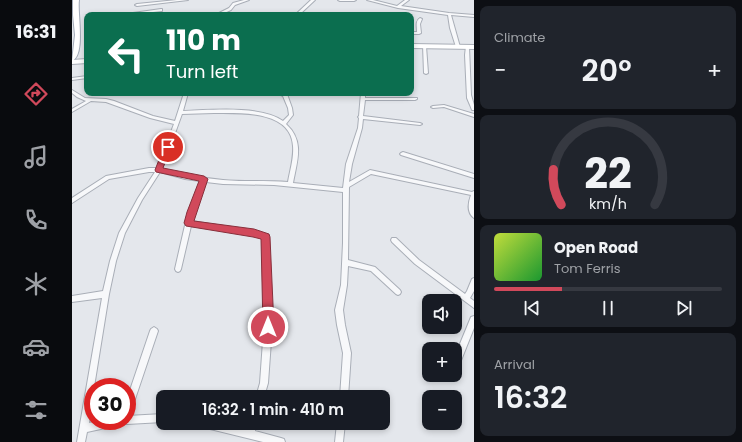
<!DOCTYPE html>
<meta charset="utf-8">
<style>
body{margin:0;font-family:Poppins,sans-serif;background:#20242c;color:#f1f3f6;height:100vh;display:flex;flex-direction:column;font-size:15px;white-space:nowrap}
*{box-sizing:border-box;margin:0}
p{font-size:13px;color:#9ea1a6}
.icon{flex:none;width:22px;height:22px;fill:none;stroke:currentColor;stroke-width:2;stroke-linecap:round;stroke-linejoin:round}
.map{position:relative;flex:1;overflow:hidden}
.side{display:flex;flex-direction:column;gap:6px;padding:6px;background:#0d0f14;width:268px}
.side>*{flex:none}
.hud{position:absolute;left:12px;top:12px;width:330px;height:84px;border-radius:8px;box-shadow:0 2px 6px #0003;background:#0b6e4f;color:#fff;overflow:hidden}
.fabs{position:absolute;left:350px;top:294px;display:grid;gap:8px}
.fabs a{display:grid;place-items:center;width:40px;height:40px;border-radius:8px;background:#171b24;box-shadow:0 2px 6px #0003;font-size:20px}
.speed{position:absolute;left:12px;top:378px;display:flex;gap:8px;font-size:20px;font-weight:700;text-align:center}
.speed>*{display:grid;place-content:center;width:52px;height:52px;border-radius:50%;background:#171b24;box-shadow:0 2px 6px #0003;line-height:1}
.speed .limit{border:6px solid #d22;background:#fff;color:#111}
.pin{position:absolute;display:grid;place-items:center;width:34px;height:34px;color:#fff;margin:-17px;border:2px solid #fff;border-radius:50%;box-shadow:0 1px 4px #0007}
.me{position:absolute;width:44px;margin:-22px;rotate:0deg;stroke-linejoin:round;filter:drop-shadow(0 0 3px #0008)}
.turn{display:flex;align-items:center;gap:14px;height:84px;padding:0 16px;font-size:18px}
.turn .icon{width:52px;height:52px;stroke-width:2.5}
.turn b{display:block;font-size:28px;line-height:34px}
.big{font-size:30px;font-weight:600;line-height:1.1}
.side .card{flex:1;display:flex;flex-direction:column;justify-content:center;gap:6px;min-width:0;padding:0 14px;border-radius:8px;background:#20242c}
.side .dial{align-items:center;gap:0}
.dial svg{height:104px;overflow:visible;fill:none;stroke:#363941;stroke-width:7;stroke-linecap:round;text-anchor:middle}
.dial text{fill:#f1f3f6;stroke:none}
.song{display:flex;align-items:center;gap:12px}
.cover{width:48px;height:48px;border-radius:6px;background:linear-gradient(135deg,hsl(70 70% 55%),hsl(130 70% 35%))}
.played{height:4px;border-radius:2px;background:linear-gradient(90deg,#d1495b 30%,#363941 30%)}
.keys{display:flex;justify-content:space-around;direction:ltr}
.heat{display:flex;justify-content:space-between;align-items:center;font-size:22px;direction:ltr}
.trip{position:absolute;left:84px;top:390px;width:234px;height:40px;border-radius:8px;background:#171b24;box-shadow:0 2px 6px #0003;font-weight:600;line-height:40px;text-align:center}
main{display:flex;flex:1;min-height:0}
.tabs{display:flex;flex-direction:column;width:72px;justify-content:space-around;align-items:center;background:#090b0e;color:#9ea1a6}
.tabs .icon{width:28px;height:28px}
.tabs .selected{color:#d1495b}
.tabs b{font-size:18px;color:#f1f3f6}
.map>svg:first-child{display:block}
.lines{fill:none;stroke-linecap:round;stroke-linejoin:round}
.street-casing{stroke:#a9aeb7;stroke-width:2}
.secondary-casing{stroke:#a9aeb7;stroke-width:2}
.primary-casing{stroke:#a3abb8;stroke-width:2}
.street{fill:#f7f8fa;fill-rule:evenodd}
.secondary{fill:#fff;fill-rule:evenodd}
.primary{fill:#fff;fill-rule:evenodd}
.route{fill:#d1495b;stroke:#882f3b}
</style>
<main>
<nav class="tabs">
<b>16:31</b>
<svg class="icon selected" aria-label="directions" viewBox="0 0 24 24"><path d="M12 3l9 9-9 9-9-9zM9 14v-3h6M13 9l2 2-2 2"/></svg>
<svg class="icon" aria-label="music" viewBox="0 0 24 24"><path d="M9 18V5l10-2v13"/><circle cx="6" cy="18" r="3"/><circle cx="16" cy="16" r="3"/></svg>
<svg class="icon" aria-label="phone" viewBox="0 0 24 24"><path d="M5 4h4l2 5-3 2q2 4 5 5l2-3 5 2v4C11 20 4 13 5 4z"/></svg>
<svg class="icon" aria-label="climate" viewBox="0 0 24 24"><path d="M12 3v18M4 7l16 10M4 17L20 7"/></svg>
<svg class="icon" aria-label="car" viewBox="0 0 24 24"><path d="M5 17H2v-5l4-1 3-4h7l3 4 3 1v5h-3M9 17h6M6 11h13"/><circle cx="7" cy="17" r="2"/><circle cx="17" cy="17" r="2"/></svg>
<svg class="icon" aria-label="filters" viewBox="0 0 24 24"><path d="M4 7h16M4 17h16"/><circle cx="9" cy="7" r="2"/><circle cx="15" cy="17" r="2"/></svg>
</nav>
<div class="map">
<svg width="402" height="442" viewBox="0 0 402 442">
<rect width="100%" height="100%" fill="#e4e7ec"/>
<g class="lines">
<defs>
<path id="street" d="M105,0H116L65,6L63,5L65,4Z
M172,0H177L163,5L159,10L148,15H143L157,8L161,3Z
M239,0H243L227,15H223Z
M266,0H284L282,1H268Z
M295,0H301L325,6L333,0H337L329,6L377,13L402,15V17L379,15L388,47L386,48L384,47L378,28L376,15L326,8Z
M89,9H90V11L63,14L61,13Z
M348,18L350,19L348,24L349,33L347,34H339V32H345C345,27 343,21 348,18Z
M351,45L354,46L356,73L354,74L352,73Z
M394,46L397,47L399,95L402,105V110H400L398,105L395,98L393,55Z
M15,76V78L0,80V78Z
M0,90L13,98L34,99L42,101L81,116L103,121L112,93H116L111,111C138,110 189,105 211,121L217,115L216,108L211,96L207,94H163L161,93H211L215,94L220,108L221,115L214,124C233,141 225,161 221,183L271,188L274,164L286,128L287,118L286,117L287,116L289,93H293V98H345V99L343,100H293L291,116L348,123L350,124L348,125L291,119L290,128L280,164L277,182L298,170L400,192L402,191V218C395,213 396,203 399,195L299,174L277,187L276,260L303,267L328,290L329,292L328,294L326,295L324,294L299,271L276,266L275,285L271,310L273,325L279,353L276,397H268L271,353L265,325L263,310L269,285L271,243V192L202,185L151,184L134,182L122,212L120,221L182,231L195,235L196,237L200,327L196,383L192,397H184L188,383L192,327L190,238L182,235L119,226L109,269L108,271L106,272L104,271L103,269L116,212L128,181L113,179L88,172L70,200L53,233L44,261L37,294L22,387H21V395L17,423L25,421H55V416L91,414V422L55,424L52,423L51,421L50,424L47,425L15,432L13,442H5L30,298L0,302V296L31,291L38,261L47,233L66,198L83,172H77L37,179L0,203V198L34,176L77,168H85L102,124L78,118L34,102L19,101L0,112V109L14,101L5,97L0,93ZM142,113C168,113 219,110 221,146C222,158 218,170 216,182C194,180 172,182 151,180C130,178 110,174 90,169L110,114Z
M372,105L402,114V117L372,107L361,108L359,107L361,106Z
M331,152L402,174V178L329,155L328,154L329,153Z
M320,238H324L347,260L393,294L395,291L400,279L402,278V291L398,298L402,301V308L343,264L320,242L319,240Z
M402,316V328L386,368L383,369V356L399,317Z
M82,327L85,329L86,331L59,411L58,414L55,415V399L78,331L79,329Z
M126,423H148L175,429L177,423H185L183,431L209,438L212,439L213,442H191L130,427L127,426Z
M265,423H273L271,442H263Z"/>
<path id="secondary" d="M339,44L402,45V49L339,48Z
M15,59V63L0,64V60Z"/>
<path id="primary" d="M1,0H7C5,13 14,55 0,61L3,35L1,15Z"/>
</defs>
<use href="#street" class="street-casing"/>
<use href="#secondary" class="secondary-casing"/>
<use href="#primary" class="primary-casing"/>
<use href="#street" class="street"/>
<use href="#secondary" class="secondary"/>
<use href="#primary" class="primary"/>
</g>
<path class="route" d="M96,144L99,147L91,168L132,176L136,179L122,221L182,229L197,234L198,237L202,327L200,331L196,332L192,331L191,327L189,239L181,237L114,226L112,223L115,212L127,181L84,172L83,170L92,147Z"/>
</svg>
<div class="fabs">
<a><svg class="icon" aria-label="sound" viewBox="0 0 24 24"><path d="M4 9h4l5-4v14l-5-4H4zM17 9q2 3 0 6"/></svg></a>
<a>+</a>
<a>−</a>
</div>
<div class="speed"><div class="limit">30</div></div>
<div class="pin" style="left:96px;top:147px;background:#d93025"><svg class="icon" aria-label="arrive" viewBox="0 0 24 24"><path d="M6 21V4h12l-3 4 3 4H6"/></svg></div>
<svg class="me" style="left:196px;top:327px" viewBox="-20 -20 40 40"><circle r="17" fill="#d1495b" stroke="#fff" stroke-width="3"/><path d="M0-11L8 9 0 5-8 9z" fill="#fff"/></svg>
<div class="trip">16:32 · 1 min · 410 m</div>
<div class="hud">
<div class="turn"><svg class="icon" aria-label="left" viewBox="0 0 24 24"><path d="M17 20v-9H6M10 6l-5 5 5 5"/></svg><div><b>110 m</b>Turn left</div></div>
</div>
</div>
<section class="side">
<div class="card"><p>Climate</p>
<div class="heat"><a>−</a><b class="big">20°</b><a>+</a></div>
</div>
<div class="card dial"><svg viewBox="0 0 100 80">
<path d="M14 69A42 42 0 1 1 86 69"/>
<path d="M14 69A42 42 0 0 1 8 42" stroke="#d1495b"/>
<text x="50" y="56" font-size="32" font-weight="700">22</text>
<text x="50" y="72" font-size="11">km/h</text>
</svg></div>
<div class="card">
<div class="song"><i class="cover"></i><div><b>Open Road</b><p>Tom Ferris</p></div></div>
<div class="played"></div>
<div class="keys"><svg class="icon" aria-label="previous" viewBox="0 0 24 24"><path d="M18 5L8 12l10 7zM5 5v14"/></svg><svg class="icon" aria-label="pause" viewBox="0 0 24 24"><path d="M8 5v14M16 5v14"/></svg><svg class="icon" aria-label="next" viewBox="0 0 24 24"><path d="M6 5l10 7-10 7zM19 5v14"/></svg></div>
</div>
<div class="card"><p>Arrival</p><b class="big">16:32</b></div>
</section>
</main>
